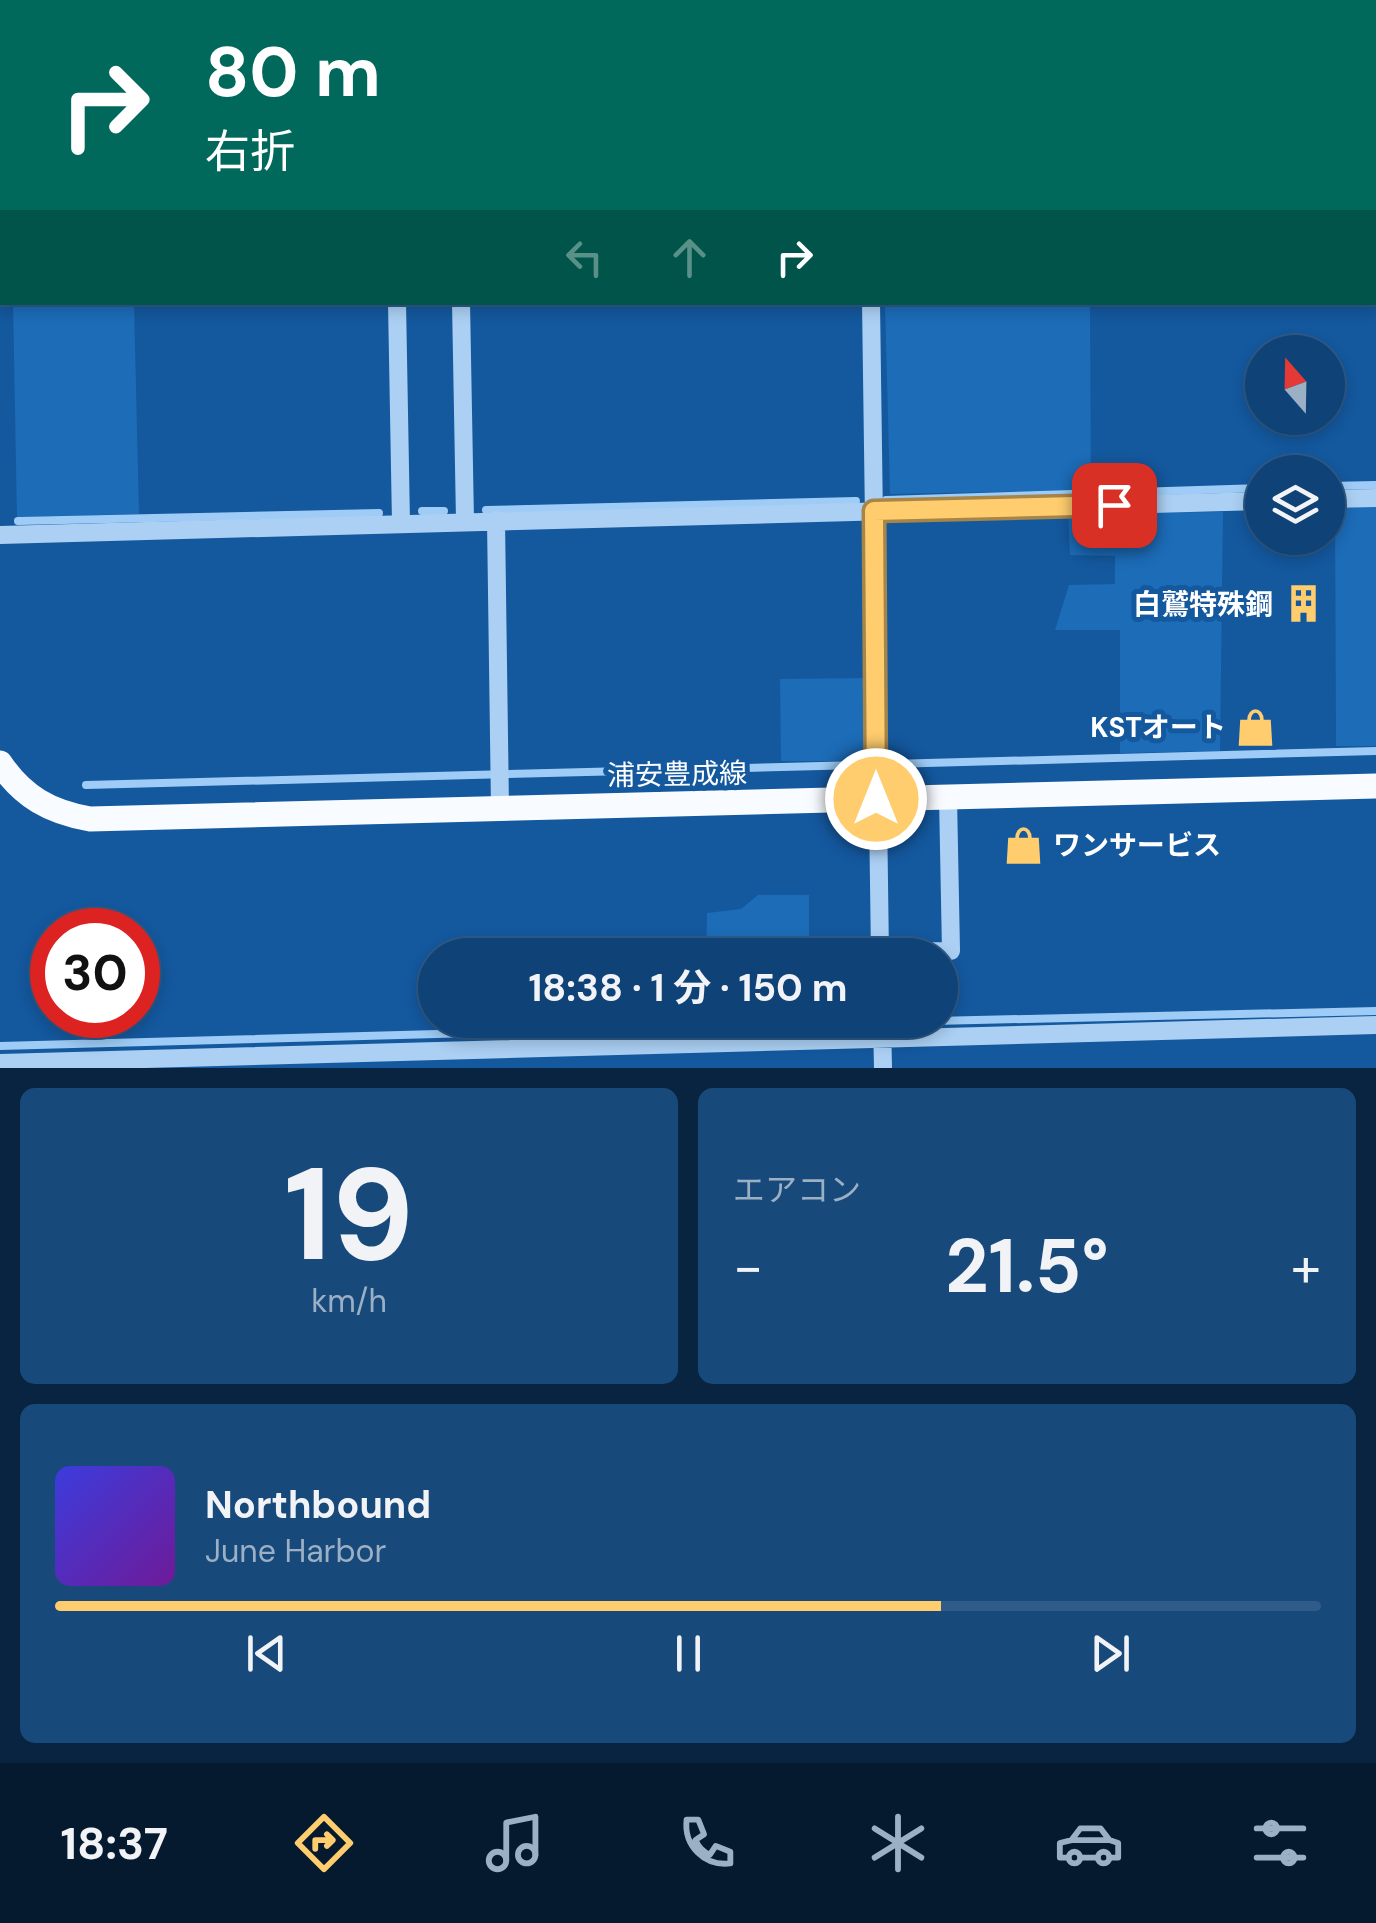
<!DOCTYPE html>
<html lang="ja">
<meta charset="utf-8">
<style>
body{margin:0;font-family:"DM Sans","Noto Sans JP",sans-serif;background:#18497b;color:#f1f3f6;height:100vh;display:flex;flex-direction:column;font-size:38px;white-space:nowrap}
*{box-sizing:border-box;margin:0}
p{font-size:32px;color:#9bb0c5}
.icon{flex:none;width:55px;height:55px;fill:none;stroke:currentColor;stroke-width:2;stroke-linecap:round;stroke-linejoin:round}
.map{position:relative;height:1068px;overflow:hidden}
.panel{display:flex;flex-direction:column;gap:20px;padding:20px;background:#082441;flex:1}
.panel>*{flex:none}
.guide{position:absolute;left:0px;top:0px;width:1378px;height:305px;box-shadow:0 5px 15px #0003,0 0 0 2px #2f5b88;background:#00695c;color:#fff;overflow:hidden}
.needle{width:65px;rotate:340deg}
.buttons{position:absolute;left:1245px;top:335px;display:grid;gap:20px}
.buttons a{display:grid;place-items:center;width:100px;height:100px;border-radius:50%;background:#0f4276;box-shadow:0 5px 15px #0003,0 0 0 2px #2f5b88;font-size:50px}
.speed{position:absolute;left:30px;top:908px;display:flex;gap:20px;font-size:50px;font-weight:700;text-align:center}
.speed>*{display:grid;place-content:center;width:130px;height:130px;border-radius:50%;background:#0f4276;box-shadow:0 5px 15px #0003,0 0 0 2px #2f5b88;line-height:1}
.speed .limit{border:15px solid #d22;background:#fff;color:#111}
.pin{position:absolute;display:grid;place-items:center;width:85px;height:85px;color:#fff;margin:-42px;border-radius:20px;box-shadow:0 5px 15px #0006}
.me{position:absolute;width:110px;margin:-55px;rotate:0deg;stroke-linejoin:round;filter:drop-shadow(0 0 8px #0008)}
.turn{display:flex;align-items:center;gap:35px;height:210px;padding:0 40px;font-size:45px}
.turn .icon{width:130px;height:130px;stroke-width:2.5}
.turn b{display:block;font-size:70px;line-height:85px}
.lanes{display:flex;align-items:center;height:95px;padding:0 40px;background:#0003;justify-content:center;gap:50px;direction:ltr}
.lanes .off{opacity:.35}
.big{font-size:75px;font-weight:700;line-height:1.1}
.panel .tile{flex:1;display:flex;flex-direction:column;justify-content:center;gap:15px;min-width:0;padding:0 35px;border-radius:15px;background:#18497b}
.panel .dial{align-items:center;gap:0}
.dial b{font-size:130px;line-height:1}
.song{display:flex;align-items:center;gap:30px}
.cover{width:120px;height:120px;border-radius:15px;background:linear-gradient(135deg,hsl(240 70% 55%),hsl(280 70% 35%))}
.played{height:10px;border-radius:5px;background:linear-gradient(90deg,#ffcc6e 70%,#2f5b88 70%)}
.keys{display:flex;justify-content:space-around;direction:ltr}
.heat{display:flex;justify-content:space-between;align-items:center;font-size:55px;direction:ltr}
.panel .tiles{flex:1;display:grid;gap:20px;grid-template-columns:1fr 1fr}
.tile:last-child{grid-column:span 2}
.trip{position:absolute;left:418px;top:938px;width:540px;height:100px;border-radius:50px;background:#0f4276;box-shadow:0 5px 15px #0003,0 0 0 2px #2f5b88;font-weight:700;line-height:100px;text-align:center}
.tab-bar{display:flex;height:160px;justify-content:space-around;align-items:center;background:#061a2f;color:#9bb0c5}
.tab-bar .icon{width:70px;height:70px}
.tab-bar .selected{color:#ffcc6e}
.tab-bar b{font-size:45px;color:#f1f3f6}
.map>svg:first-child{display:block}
.green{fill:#1c6cb8}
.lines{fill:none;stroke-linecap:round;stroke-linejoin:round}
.stream{stroke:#9eccf6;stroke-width:8}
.minor{stroke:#abd0f4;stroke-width:18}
.major{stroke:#f8fbff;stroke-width:25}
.route-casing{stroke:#a68548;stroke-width:25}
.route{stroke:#ffcc6e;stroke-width:18}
.labels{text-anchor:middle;stroke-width:10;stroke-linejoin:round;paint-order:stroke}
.poi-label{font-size:28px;font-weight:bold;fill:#fff;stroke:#14589e;text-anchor:end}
.street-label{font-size:28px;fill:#fff;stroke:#14589e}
</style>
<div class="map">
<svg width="1376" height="1068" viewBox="0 0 1376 1068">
<rect width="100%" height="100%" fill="#14589e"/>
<path class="green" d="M13,303H134L139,514L17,517Z
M885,303H1090L1091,490L890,494Z
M1376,504V746H1336L1335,506Z
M1223,512L1220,751L1120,753V630H1055L1069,585L1115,584V556L1070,555L1068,513Z
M868,678L865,761H781L780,679Z
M758,895H809V955H706L707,913L741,909Z"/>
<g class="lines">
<path class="stream" d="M1375,202H1376
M1328,486L1376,485
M886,500L1262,488
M486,510L856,501
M422,511H444
M18,521L379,513
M890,764L1376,751
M86,785L860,765
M891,1022L1376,1011
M0,1046L869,1022"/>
<path class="minor" d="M277,0V2
M868,0V2
M1375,212H1376
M0,241L2,240
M397,302L401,523
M461,302L465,521
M871,302L880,955
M1328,499L1376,498
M496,520L500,808
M0,535L1262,501
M880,952L951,951L948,797
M882,1020L883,1068
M0,1063L1376,1025"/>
<path class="major" d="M0,763C23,797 50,812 90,819L1376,786"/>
</g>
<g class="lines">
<defs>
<path id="route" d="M876,799L874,511L1114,505"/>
</defs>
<use href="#route" class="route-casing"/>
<use href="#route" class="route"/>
</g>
<defs>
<symbol id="building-bare" viewBox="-9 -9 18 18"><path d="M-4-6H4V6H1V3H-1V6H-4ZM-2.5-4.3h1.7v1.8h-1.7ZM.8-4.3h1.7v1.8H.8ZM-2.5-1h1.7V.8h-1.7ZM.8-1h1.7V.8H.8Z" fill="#ffcc6e" stroke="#14589e" stroke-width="2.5" paint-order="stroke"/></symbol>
<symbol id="shop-bare" viewBox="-9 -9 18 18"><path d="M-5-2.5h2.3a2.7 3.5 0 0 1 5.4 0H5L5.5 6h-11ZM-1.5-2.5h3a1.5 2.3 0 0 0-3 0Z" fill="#ffcc6e" stroke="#14589e" stroke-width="2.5" paint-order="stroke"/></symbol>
</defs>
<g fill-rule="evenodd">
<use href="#building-bare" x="1276" y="576" width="55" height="55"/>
<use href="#shop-bare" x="1228" y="700" width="55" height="55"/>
<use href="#shop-bare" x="996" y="818" width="55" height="55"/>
</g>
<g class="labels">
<g class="poi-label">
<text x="1273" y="614">白鷲特殊鋼</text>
<text x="1226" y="737">KSTオート</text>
<text x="1053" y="855" text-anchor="start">ワンサービス</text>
</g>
<g class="street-label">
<text transform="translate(677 774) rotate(-1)" y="10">浦安豊成線</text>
</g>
</g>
</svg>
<div class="buttons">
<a><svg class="needle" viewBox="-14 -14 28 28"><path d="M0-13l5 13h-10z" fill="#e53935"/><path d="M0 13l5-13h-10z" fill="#9bb0c5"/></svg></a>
<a><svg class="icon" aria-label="layers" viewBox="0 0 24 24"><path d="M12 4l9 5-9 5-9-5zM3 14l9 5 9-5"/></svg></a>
</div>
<div class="speed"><div class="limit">30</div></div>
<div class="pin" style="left:1114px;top:505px;background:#d93025"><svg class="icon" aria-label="arrive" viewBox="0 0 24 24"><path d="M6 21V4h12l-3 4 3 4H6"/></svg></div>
<svg class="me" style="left:876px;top:799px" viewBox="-20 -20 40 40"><circle r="17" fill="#ffcc6e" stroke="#fff" stroke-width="3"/><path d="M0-11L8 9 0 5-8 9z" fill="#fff"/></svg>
<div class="trip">18:38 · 1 分 · 150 m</div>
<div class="guide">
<div class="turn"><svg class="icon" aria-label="right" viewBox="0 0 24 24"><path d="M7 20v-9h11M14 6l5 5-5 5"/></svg><div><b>80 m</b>右折</div></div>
<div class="lanes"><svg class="icon off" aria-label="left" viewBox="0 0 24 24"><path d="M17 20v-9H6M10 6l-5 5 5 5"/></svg><svg class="icon off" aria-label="ahead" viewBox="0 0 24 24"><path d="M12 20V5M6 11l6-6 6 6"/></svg><svg class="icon" aria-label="right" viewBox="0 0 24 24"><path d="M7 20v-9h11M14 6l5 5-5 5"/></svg></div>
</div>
</div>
<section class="panel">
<div class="tiles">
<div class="tile dial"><b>19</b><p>km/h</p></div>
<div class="tile"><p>エアコン</p>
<div class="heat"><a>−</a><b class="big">21.5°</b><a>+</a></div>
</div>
<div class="tile">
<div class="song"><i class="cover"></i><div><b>Northbound</b><p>June Harbor</p></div></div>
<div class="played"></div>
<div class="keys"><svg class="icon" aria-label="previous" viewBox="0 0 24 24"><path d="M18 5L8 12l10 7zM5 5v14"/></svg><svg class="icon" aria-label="pause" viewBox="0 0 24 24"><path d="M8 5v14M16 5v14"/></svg><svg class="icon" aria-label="next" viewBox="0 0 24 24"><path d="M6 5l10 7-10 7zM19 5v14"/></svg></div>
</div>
</div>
</section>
<nav class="tab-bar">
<b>18:37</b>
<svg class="icon selected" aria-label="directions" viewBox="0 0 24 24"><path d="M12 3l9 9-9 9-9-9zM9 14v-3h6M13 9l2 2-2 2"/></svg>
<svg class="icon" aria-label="music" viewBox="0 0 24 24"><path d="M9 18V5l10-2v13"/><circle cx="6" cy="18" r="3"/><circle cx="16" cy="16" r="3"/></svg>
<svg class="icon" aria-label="phone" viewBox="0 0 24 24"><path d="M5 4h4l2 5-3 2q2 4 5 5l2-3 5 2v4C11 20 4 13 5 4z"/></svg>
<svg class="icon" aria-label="climate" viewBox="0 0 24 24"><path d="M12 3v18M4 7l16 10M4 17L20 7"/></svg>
<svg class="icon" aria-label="car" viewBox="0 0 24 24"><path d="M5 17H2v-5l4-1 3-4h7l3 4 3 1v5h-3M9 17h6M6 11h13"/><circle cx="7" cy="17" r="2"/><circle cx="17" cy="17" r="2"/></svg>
<svg class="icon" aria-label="filters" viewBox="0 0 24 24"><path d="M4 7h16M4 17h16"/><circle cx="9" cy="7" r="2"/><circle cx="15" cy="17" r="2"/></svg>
</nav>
